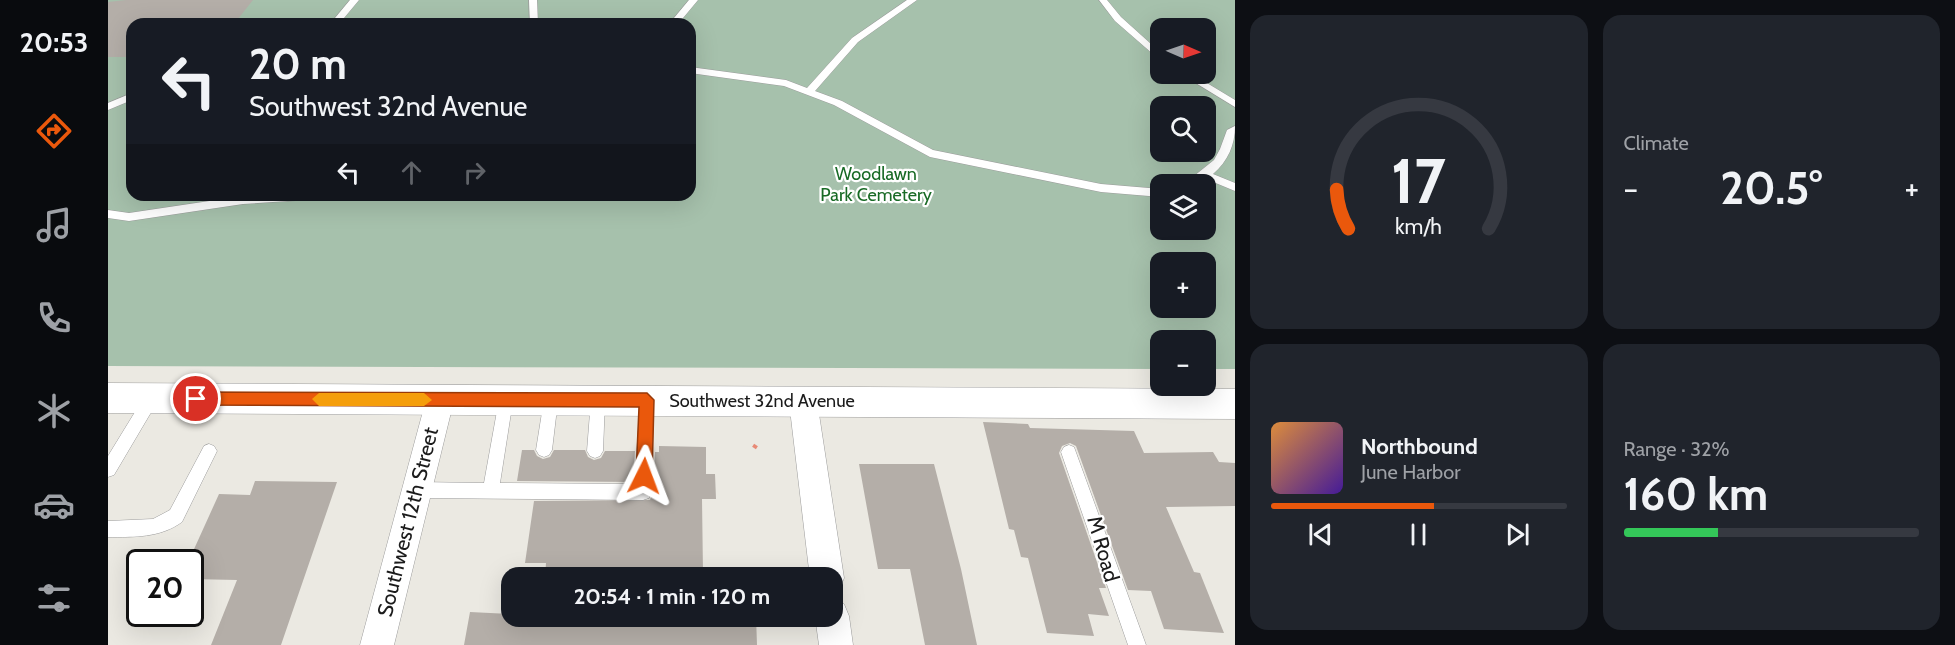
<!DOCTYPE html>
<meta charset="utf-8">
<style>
body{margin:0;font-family:Cabin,sans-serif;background:#20242c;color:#f1f3f6;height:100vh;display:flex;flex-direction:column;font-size:22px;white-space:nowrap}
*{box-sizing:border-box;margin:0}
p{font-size:20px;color:#9ea1a6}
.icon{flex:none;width:33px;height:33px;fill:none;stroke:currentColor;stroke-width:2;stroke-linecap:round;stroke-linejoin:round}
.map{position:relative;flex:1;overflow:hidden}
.side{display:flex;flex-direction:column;gap:15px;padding:15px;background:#0d0f14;width:720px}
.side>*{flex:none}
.banner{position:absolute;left:18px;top:18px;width:570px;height:183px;border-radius:18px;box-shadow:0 6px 24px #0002;background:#171b24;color:#f1f3f6;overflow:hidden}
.needle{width:39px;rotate:92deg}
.fabs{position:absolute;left:1042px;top:18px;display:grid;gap:12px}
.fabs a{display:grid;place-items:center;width:66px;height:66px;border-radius:12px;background:#171b24;box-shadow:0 6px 24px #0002;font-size:30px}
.speed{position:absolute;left:18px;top:549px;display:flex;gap:12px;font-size:30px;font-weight:700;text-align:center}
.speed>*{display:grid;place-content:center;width:78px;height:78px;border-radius:50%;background:#171b24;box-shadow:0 6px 24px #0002;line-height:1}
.speed .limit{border:3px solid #111;border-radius:9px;background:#fff;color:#111}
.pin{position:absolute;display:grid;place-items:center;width:51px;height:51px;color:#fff;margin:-26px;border:3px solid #fff;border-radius:50%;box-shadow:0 2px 6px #0007}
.me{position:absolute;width:66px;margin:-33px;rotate:3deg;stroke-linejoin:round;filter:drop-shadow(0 0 4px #0008)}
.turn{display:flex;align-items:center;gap:21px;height:126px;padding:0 24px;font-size:27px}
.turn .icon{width:78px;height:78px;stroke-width:2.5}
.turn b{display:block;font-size:42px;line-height:51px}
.lanes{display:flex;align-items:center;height:57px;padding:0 24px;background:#0003;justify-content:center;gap:30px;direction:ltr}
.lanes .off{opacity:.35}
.big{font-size:45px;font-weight:700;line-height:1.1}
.side .tile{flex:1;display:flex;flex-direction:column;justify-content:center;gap:9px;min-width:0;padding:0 21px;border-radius:18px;background:#20242c}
.side .dial{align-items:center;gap:0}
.dial svg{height:156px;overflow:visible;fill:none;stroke:#363941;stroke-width:7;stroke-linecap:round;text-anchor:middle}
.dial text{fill:#f1f3f6;stroke:none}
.song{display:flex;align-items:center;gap:18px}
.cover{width:72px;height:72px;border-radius:9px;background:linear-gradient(135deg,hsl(30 70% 55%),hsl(260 70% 35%))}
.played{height:6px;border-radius:3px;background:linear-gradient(90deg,#ea580c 55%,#363941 55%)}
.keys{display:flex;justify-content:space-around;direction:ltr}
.heat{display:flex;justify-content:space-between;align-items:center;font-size:33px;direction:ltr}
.charge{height:9px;border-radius:4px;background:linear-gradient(90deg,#34c759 32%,#363941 0)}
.side .tiles{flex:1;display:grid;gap:15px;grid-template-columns:repeat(2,1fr)}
.trip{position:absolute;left:393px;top:567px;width:342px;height:60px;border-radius:18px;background:#171b24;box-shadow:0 6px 24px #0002;font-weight:700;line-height:60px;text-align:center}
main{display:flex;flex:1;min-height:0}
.tabs{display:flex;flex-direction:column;width:108px;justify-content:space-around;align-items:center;background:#090b0e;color:#9ea1a6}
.tabs .icon{width:42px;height:42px}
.tabs .current{color:#ea580c}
.tabs b{font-size:27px;color:#f1f3f6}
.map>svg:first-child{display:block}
.cemetery{fill:#a6c1ac;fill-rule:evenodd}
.building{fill:#b4aea8}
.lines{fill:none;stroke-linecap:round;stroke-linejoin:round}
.service-casing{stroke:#9c9c9c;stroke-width:1}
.minor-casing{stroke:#9c9c9c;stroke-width:1}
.tertiary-casing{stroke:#9c9c9c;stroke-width:1}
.path{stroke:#e88a76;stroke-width:4.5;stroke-dasharray:4 4;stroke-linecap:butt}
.service{fill:#fff;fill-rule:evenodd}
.minor{fill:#fff;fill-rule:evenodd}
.tertiary{fill:#fff;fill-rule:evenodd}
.route{fill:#ea580c;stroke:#983908;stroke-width:1.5}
.slow{fill:#f59e0b}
.labels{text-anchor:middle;stroke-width:4.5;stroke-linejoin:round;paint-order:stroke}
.park-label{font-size:18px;fill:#186a25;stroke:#fff}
.street-label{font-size:18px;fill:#1b1b1b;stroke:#fff}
.near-street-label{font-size:21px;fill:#1b1b1b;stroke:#fff}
</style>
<main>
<nav class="tabs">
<b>20:53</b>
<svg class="icon current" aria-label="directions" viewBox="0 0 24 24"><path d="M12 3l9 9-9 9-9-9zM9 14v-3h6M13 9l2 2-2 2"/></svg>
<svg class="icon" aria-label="music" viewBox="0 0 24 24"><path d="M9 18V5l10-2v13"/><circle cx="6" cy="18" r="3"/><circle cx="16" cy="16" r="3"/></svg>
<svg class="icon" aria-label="phone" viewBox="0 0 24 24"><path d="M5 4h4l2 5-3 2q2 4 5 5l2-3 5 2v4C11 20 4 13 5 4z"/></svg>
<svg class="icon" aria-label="climate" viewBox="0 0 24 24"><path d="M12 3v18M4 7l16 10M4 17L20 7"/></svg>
<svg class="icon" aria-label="car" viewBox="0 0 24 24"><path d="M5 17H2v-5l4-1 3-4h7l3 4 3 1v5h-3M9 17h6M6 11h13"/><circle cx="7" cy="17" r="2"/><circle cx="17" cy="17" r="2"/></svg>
<svg class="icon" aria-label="filters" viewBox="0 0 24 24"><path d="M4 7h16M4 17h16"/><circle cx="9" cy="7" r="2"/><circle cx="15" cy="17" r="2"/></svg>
</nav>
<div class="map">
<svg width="1127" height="645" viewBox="0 0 1127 645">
<rect width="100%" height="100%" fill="#ebe9e2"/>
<path class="cemetery" d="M0,0H1127V369H1098V340H1053V369L0,366ZM24,24H582V195H24ZM1053,28H1098V74H1053ZM1053,106H1098V152H1053ZM1053,184H1098V230H1053ZM1053,262H1098V308H1053Z"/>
<path class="building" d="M18,0H145L126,24H24V57H0V2Z
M875,422L920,424L922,428L1026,431L1036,453L1105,452L1111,462L1127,463V506L1058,507L1086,572L1092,573L1116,633L1056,629L1043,591L1020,590L968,446L962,443L954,446L951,453L998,588H991L1001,616L980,614L986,636L939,633L920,558L913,557L906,530L901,529Z
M551,446L598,447V474H607L608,499H594L595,573H611V578H437L438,563H417L426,501L542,500L545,492L547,452H551Z
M414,450H426L429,456L435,459L442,457L446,450H477L480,457L486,460L493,458L497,451H527L525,482L409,481Z
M751,464H826L853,569L869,645H817L802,569H770Z
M147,481L229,482L173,645H103L129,580L82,579V558L111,494L142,495Z
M362,612L404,614V616H648L649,645H356Z"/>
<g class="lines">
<defs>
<path id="service" d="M242,0H251L231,24H222Z
M421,0H429L430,24H422Z
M581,0H590L570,24H561Z
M799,0H809L750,42L707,91L734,101L825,150L993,184L1053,189V197L993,192L822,157L726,105L676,86L582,73V67L678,80L699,88L744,38Z
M991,0H999L1013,17L1053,53V61L1007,21Z
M1073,74H1084L1127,100V107Z
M24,93V100L0,110V103Z
M1127,126C1127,145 1120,161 1105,174L1127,183V191L1098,179L1089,184H1076L1106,160L1112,149L1119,130Z
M216,195L210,199L135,204L21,221L0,218V210L21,213L135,196Z
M43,393L48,394L50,399L48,404L6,475L0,477V456L38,394Z
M398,394L403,395L405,400L392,483L527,484L532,400L534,395L539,394L544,395L546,400L543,492L541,498L535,500L307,498L301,495L299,490L301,485L307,482L376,483L391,400L393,395Z
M443,394L448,395L450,400L444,450L441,455L436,457L431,455L428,450L436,400L438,395Z
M490,394L495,395L497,400L495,451L492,456L487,458L482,456L479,451L483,400L485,395Z
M101,444L106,446L109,451L74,522C52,538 26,537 0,537V521L45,519L62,510L96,446Z
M961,445L966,447L1038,645H1020L953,452L956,447Z"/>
<path id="minor" d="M332,388L342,391L346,400L286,645H252L318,400L322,391Z
M695,389L705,392L709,401L736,578L731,590L724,592V578H702L681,401L685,392Z
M724,599L736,604L741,616L745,645H711L707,616H724Z"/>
<path id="tertiary" d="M0,383L1127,389V419L0,413Z"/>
</defs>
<use href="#service" class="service-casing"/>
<use href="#minor" class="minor-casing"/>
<use href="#tertiary" class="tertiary-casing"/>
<path class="path" d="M646,448L648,445"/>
<use href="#service" class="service"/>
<use href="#minor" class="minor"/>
<use href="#tertiary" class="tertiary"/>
</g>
<path class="route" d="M88,392L539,393L546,400L544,476L542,481L536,483L530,481L528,476L531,407L88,405L80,399Z"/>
<path class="slow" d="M211,393H316L324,400L316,406H211L204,399Z"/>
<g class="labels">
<g class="park-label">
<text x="768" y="180">Woodlawn<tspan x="768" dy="21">Park Cemetery</tspan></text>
</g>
<g class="street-label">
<text x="654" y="407">Southwest 32nd Avenue</text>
</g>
<g class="near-street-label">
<text transform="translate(300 522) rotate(-76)" y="7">Southwest 12th Street</text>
<text transform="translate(995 549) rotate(74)" y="7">M Road</text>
</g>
</g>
</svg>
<div class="fabs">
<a><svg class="needle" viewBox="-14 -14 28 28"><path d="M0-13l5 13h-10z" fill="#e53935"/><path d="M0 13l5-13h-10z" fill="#9ea1a6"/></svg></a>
<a><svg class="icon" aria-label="search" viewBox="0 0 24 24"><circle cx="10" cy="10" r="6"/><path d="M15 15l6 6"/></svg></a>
<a><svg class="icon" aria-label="layers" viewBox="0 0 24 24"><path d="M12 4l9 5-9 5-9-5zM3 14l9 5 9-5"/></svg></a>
<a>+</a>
<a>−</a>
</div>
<div class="speed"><div class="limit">20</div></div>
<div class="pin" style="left:88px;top:399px;background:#d93025"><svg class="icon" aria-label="arrive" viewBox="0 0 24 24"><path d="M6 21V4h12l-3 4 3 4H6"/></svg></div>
<svg class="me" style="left:536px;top:476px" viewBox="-20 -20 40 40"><path d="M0-17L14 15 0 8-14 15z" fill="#ea580c" stroke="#fff" stroke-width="4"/></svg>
<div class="trip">20:54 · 1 min · 120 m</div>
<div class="banner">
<div class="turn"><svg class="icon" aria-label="left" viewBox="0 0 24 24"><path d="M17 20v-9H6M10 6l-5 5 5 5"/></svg><div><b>20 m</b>Southwest 32nd Avenue</div></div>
<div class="lanes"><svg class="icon" aria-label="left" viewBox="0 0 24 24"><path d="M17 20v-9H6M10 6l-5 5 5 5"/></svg><svg class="icon off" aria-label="ahead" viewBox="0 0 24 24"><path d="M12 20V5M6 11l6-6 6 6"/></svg><svg class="icon off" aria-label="right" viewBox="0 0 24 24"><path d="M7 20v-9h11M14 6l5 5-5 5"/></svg></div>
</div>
</div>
<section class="side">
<div class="tiles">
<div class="tile dial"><svg viewBox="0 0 100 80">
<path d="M14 69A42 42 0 1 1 86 69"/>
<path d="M14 69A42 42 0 0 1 8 49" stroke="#ea580c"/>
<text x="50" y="56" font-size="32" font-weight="700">17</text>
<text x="50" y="72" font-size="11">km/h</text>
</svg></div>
<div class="tile"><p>Climate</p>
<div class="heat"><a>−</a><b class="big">20.5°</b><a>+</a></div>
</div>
<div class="tile">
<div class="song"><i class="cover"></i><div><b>Northbound</b><p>June Harbor</p></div></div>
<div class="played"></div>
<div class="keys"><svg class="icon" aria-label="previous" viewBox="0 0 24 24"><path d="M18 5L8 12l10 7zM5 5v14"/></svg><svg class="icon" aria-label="pause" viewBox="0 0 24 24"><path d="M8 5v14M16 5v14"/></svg><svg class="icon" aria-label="next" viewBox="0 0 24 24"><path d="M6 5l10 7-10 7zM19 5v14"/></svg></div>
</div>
<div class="tile"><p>Range · 32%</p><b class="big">160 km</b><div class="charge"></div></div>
</div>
</section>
</main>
